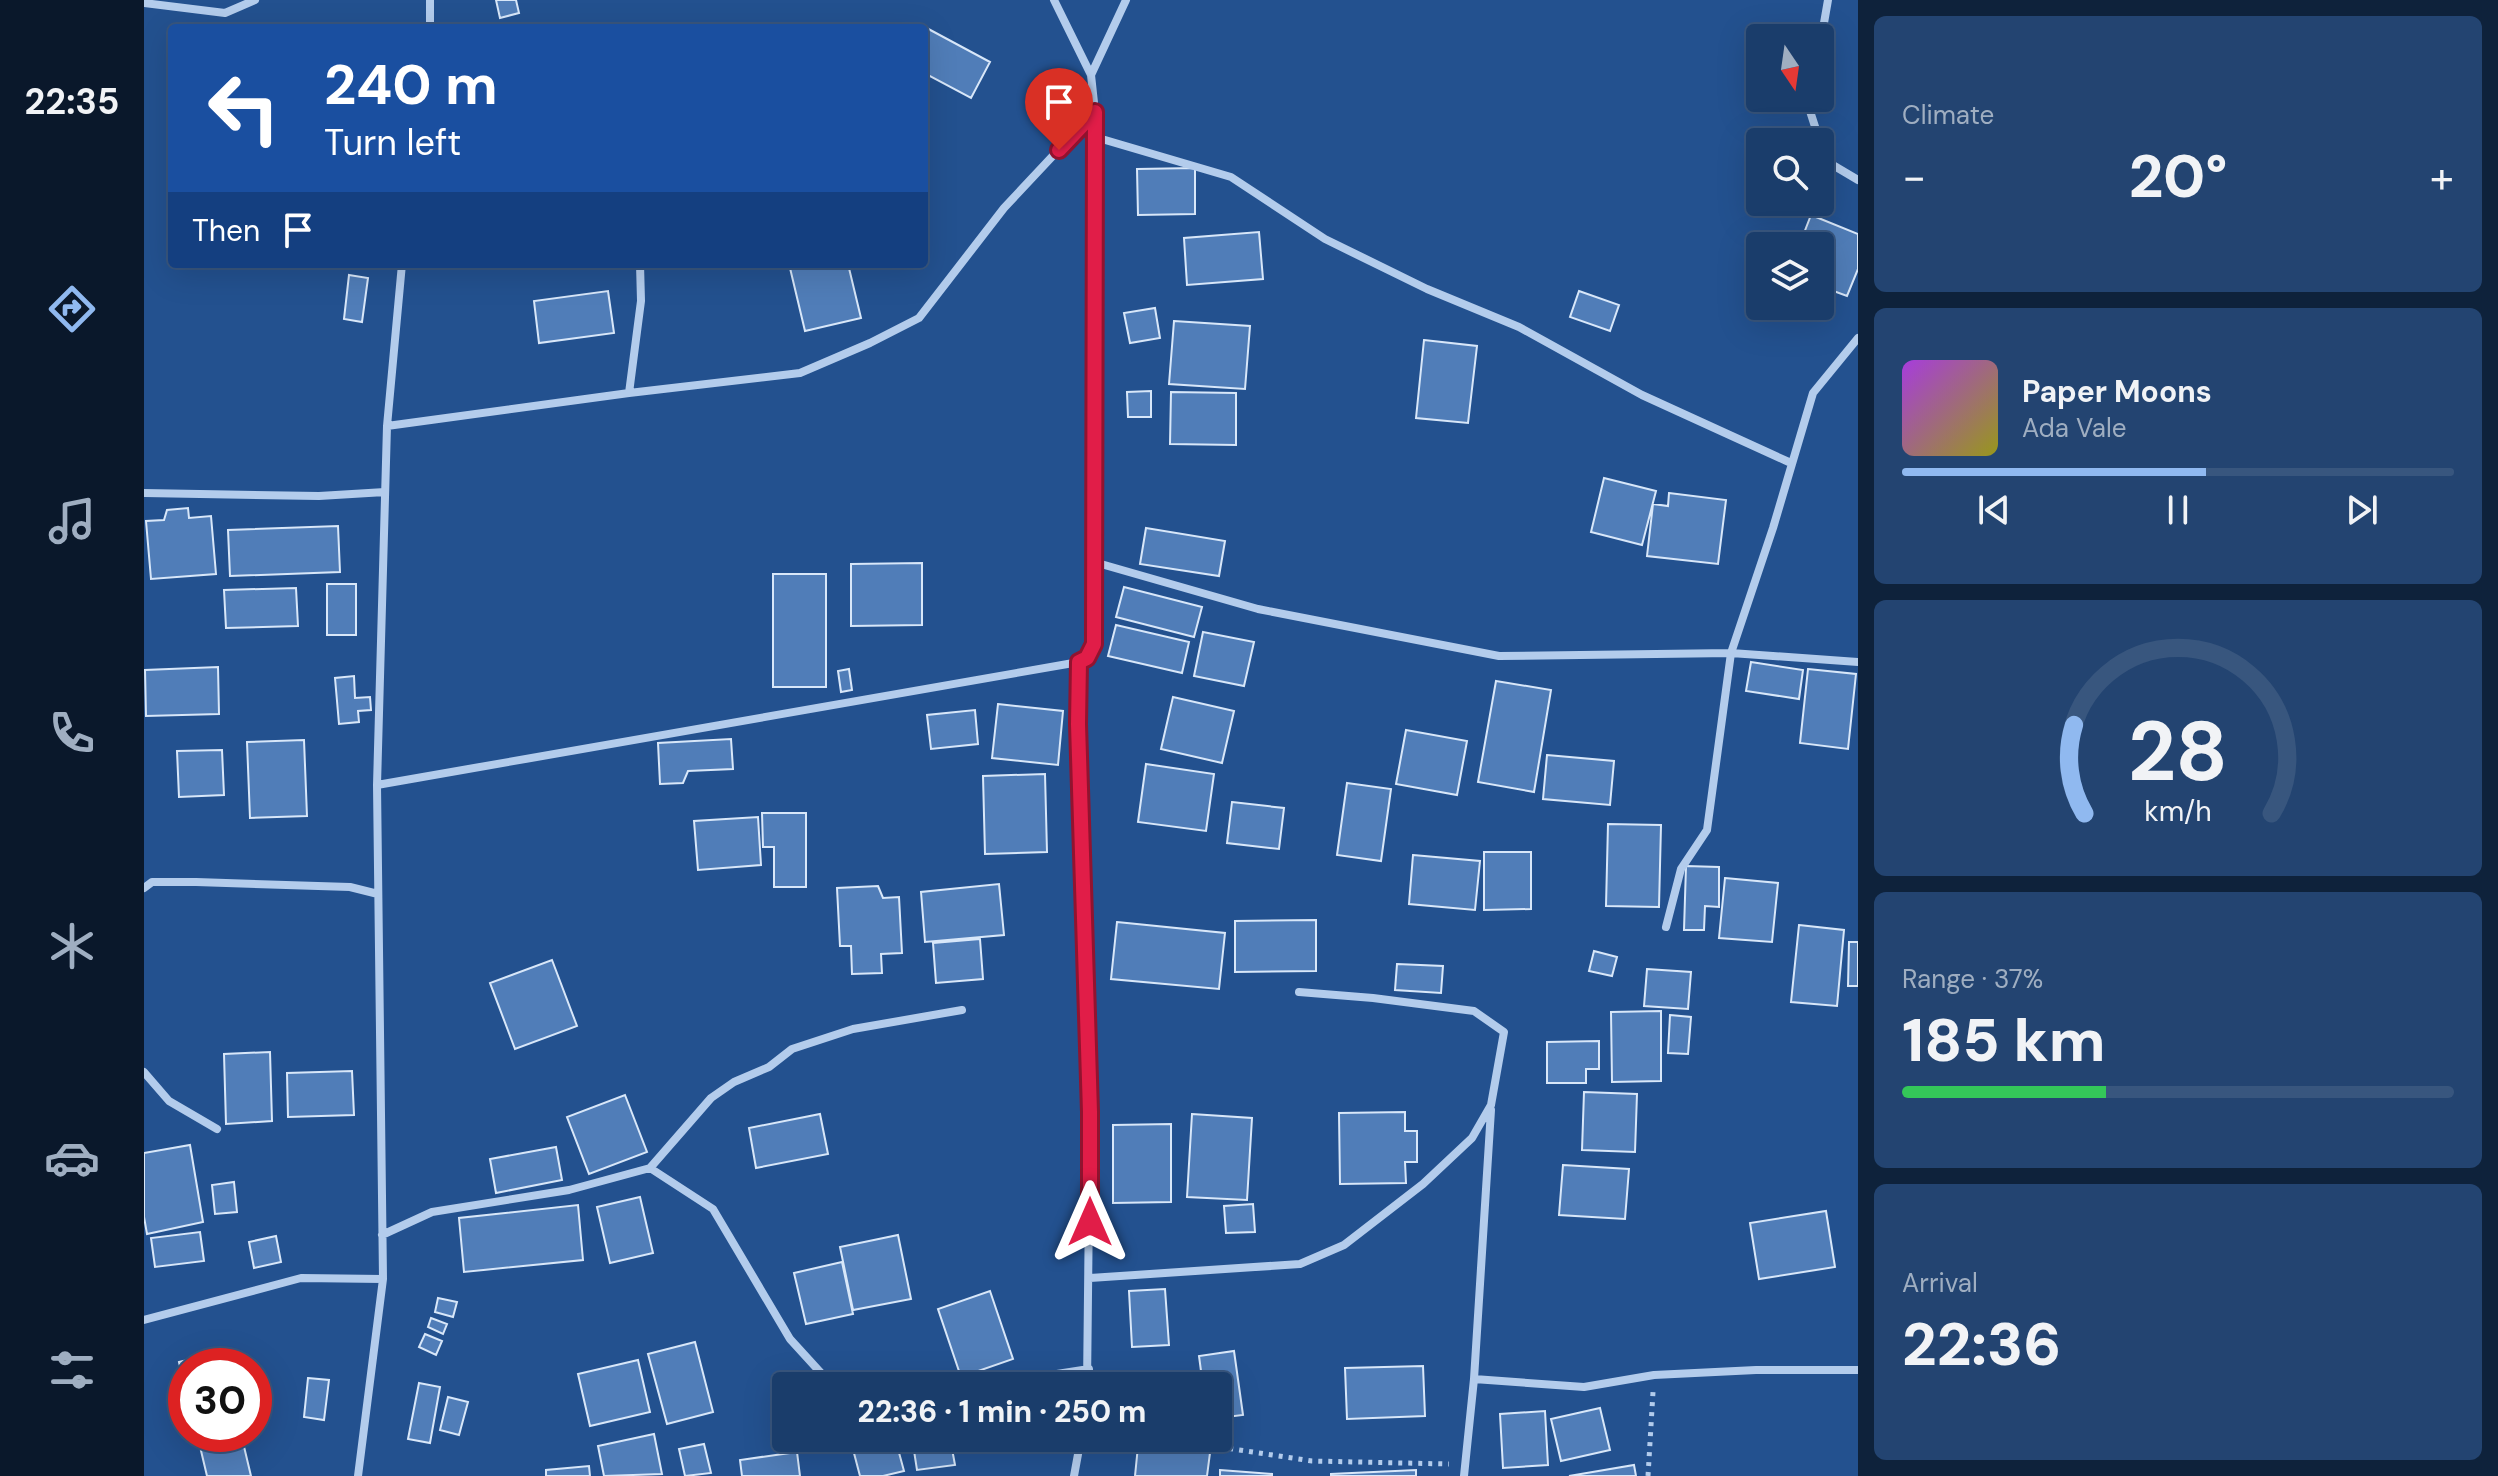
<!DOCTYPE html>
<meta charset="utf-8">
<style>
body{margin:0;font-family:"DM Sans",sans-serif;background:#234471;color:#f1f3f6;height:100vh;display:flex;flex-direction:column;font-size:30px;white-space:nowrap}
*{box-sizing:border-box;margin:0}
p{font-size:26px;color:#9faec1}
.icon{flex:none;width:44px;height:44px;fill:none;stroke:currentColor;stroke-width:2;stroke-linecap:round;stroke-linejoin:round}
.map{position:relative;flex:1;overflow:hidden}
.side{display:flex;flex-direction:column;gap:16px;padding:16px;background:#0e223b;width:640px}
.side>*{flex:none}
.guide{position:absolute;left:24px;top:24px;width:760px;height:244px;border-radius:8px;box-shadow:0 8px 32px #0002,0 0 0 2px #38567e;background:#1a4fa0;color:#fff;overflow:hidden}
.needle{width:52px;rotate:167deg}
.controls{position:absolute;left:1602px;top:24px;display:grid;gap:16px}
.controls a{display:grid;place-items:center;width:88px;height:88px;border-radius:8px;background:#1a3d6b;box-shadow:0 8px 32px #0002,0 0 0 2px #38567e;font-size:40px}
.speed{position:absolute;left:24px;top:1348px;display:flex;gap:16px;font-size:40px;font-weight:700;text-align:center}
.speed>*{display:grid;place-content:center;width:104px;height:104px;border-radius:50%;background:#1a3d6b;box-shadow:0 8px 32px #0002,0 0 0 2px #38567e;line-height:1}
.speed .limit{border:12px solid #d22;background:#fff;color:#111}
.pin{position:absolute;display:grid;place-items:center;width:68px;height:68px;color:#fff;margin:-82px -34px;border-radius:50% 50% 50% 0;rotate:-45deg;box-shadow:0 0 8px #0007}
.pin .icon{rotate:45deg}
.me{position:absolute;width:88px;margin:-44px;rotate:0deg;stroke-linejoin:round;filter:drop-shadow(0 0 6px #0008)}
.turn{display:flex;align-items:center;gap:28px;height:168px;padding:0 24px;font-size:36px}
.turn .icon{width:104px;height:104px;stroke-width:2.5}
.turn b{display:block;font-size:56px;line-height:68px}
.then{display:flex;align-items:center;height:76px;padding:0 24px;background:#0003;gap:16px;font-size:30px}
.big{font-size:60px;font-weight:800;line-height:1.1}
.side .card{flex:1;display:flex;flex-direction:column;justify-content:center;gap:12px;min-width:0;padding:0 28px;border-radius:12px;background:#234471}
.side .dial{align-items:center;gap:0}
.dial svg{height:208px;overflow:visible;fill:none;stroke:#38567e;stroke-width:7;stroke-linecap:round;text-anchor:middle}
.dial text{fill:#f1f3f6;stroke:none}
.song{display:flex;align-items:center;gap:24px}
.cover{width:96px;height:96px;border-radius:12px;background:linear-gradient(135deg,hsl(280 70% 55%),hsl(60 70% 35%))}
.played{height:8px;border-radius:4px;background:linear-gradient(90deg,#90b9f0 55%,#38567e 55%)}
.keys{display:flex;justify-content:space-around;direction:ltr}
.heat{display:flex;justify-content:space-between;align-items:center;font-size:44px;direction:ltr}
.charge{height:12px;border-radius:6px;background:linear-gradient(90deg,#34c759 37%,#38567e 0)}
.trip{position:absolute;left:628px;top:1372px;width:460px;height:80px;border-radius:8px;background:#1a3d6b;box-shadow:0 8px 32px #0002,0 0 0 2px #38567e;font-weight:800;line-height:80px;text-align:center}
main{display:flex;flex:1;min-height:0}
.tabs{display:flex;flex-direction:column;width:144px;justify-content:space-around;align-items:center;background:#0a182b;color:#9faec1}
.tabs .icon{width:56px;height:56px}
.tabs .current{color:#90b9f0}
.tabs b{font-size:36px;color:#f1f3f6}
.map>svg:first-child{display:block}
.building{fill:#507db8;stroke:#d8e7f9;stroke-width:2}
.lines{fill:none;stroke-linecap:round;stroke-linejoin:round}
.path{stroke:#b3ccec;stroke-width:5;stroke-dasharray:4 6;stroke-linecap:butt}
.minor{stroke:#b3ccec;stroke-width:8}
.route-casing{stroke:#92132f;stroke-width:20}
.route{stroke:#e11d48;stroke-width:14}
</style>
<main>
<nav class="tabs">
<b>22:35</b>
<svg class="icon current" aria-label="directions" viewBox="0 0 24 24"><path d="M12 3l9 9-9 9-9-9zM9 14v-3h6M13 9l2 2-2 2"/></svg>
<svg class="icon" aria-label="music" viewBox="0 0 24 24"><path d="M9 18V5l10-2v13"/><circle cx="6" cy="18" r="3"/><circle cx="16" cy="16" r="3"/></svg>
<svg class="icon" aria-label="phone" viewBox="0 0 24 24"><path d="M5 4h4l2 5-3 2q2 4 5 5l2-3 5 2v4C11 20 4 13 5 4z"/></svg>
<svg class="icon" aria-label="climate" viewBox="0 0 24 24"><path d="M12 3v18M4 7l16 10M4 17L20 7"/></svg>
<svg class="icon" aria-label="car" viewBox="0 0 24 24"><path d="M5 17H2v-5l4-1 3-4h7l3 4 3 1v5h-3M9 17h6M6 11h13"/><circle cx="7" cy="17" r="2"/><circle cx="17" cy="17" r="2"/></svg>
<svg class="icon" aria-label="filters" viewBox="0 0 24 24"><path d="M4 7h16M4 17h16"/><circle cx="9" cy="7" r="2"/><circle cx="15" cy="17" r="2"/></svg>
</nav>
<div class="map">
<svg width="1714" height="1476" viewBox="0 0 1714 1476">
<rect width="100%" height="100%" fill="#23518f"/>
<path class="building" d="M352,0H372L375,13L356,18Z
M777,25L846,62L827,98L780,73V28H776Z
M1051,168V214L994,215L993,169Z
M1667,215L1714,234V269L1703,296L1676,286V246H1655Z
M1115,232L1119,279L1043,285L1040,238Z
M663,264H704L717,318L661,331L646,268Z
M205,275L224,278L218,322L200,319Z
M464,291L470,333L395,343L390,301Z
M1435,291L1475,305L1466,331L1426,317Z
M1011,308L1016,338L986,343L980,313Z
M1030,321L1106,326L1101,389L1025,384Z
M1280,340L1333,346L1324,423L1272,418Z
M1007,391V417H984L983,392Z
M1027,392L1092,393V445L1026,444Z
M1460,478L1512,491L1498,545L1447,532Z
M1525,493L1582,500L1574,564L1503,556L1509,504L1524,506Z
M44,508L45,518L67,516L72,574L7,579L2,521L20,520L23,510Z
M194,526L196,572L86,576L84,530Z
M1002,528L1081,541L1075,576L996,564Z
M778,563V625L707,626V564Z
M629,574H682V687H629Z
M183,584H212V635H183Z
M980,587L1058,607L1050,637L972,617Z
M152,588L154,626L82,628L80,590Z
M972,625L1045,642L1038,673L964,656Z
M1059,632L1110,642L1100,686L1050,676Z
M1607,662L1659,670L1655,699L1602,691Z
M74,667L75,714L2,716L1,670Z
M705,669L708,690L697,692L694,671Z
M1664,669L1712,674L1704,749L1656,743Z
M210,676L211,698L226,697L227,710L214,711L215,722L195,724L191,678Z
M1352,681L1407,690L1390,792L1334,782Z
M1029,697L1090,711L1078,763L1017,749Z
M854,704L919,711L914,765L848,758Z
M831,710L834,744L787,749L783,715Z
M1262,730L1323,741L1313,795L1252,784Z
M587,739L589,769L544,771L539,783L516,784L514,743Z
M160,740L163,816L106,818L103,742Z
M78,750L80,795L35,797L33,751Z
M1403,755L1470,761L1466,805L1399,799Z
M1002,764L1070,774L1062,831L994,822Z
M901,774L903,852L841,854L839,776Z
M1203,783L1247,789L1237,861L1193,855Z
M1088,802L1140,808L1135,849L1083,843Z
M618,813H662V887H630V847H619Z
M614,817L617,865L554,870L550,821Z
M1464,824L1517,825L1515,907L1462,906Z
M1340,852H1387V909L1340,910Z
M1269,855L1336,861L1331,910L1265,904Z
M1542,866L1575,867V907L1561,906L1560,930H1540Z
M1581,878L1634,883L1628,942L1575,938Z
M855,884L860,935L781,942L777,892Z
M734,886L739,898L755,897L758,953L737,954L738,973L708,974L707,946H696L693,888Z
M1172,920V971L1091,972V921Z
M973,922L1081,933L1075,989L967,979Z
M1655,925L1700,930L1693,1006L1647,1002Z
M836,939L839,979L792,983L789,943Z
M1705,942H1714V986H1704Z
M1450,951L1473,957L1468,976L1445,971Z
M408,960L433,1026L371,1049L346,983Z
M1253,964L1299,966L1297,993L1251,990Z
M1503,969L1547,972L1544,1009L1500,1006Z
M1517,1011V1081L1468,1082L1467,1012Z
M1526,1015L1547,1017L1544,1054L1524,1053Z
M1455,1041V1069H1442V1083H1403V1042Z
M126,1052L128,1121L82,1124L80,1054Z
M208,1071L210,1115L144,1117L143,1073Z
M1440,1092L1493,1094L1491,1152L1438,1150Z
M481,1095L503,1152L445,1174L423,1117Z
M1261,1112V1131H1273V1162H1261L1262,1183L1196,1184L1195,1113Z
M676,1114L684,1154L612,1168L605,1128Z
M1048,1114L1108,1118L1103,1200L1043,1197Z
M1027,1124V1202L969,1203V1125Z
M46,1145L59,1222L3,1234L0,1217V1153Z
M412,1147L418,1180L352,1193L346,1159Z
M1419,1165L1485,1169L1481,1219L1415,1215Z
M90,1182L93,1212L71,1214L68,1185Z
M496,1197L509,1253L466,1263L453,1207Z
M1109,1204L1111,1232L1082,1233L1080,1206Z
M434,1205L439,1260L320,1272L315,1218Z
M1682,1211L1691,1267L1615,1279L1606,1223Z
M56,1232L60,1261L11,1267L7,1238Z
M754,1235L767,1299L709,1310L696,1247Z
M132,1236L137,1262L110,1268L105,1242Z
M698,1262L709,1314L662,1324L650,1273Z
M1021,1289L1025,1345L988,1347L985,1291Z
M846,1291L869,1359L817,1377L794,1309Z
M294,1298L313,1302L309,1317L291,1312Z
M287,1318L303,1324L299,1334L284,1327Z
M281,1334L298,1341L292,1355L275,1347Z
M551,1342L569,1412L523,1424L504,1354Z
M81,1351L84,1366H42V1393L35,1362Z
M1090,1351L1099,1415L1074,1418V1386H1059L1055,1356Z
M494,1360L506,1412L446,1426L434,1374Z
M1279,1366L1281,1416L1203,1419L1201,1368Z
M164,1378L185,1380L180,1420L160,1417Z
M275,1383L296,1387L286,1443L264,1439Z
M304,1397L324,1402L315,1435L296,1430Z
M1456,1408L1466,1450L1417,1461L1407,1419Z
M1401,1411L1404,1465L1359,1468L1356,1414Z
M73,1434H97L107,1476H63L54,1438Z
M510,1434L518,1474L460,1476L454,1446Z
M706,1438H751L760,1471L739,1476H716Z
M768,1438H806L811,1465L773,1470Z
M560,1444L567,1473L541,1476L535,1449Z
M994,1446L1066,1453L1063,1476H991Z
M653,1452L656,1476H598L596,1460Z
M1490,1465L1492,1476H1425Z
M445,1466L446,1476H402V1470Z
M1076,1470L1128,1474V1476H1076Z
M1272,1470V1476H1187V1474Z"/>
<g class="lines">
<path class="path" d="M1016,1438L1168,1461L1305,1464
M1504,1476L1509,1392"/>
<path class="minor" d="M286,0V28
M0,3L81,13L111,0
M1676,46L1684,0
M947,75L982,0
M1667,98L1665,108L1676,142
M951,137L1087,177L1181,239L1283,289L1375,327L1498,395L1647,463
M1676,143L1682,161L1714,180
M485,393L497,301L496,264
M243,426L485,393L656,373L726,343L775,318L860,208L950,112
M0,493L175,496L241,492
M950,562L1114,609L1355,656L1587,653L1714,662
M935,662L936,814L946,1112L943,1386
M233,785L935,662L943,658L950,644L951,112L947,75L910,0
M0,888L8,882H52L206,887L234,894
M1522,927L1537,869L1563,830L1587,653L1629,528L1669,393L1714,338
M0,1072L25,1101L73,1129
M238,1235L288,1212L425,1190L506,1168
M946,1278L1156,1264L1200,1245L1279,1184L1328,1138L1347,1105L1360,1032L1330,1011L1229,998L1155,992
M0,1320L157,1278L239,1279
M1330,1379L1440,1387L1510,1375L1612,1370H1714
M716,1386L677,1373L646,1339L569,1209L506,1168L567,1098L590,1082L625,1067L648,1049L709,1029L818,1010
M835,1386L945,1369
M214,1476L239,1279L233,785L243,426L258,264
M930,1476L937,1438
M1320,1476L1330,1379L1347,1110"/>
</g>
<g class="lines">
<defs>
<path id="route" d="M915,150L951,112L950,644L943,658L935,662L934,724L946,1112V1222"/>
</defs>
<use href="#route" class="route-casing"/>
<use href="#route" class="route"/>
</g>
</svg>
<div class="controls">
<a><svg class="needle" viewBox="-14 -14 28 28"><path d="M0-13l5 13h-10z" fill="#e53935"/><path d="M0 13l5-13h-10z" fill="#9faec1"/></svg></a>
<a><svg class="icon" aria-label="search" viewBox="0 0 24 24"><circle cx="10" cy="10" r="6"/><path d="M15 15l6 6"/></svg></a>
<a><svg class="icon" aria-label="layers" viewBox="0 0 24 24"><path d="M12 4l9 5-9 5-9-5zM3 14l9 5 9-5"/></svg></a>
</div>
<div class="speed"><div class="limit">30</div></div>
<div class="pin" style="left:915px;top:150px;background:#d93025"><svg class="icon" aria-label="arrive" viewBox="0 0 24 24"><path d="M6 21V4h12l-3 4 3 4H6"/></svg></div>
<svg class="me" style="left:946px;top:1222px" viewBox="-20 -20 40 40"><path d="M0-17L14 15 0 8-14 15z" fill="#e11d48" stroke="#fff" stroke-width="4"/></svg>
<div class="trip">22:36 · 1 min · 250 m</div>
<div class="guide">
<div class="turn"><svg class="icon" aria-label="left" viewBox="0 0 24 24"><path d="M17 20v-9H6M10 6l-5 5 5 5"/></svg><div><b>240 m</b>Turn left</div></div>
<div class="then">Then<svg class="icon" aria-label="arrive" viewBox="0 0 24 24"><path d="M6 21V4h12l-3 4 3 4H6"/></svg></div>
</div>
</div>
<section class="side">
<div class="card"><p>Climate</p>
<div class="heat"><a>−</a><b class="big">20°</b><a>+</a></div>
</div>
<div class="card">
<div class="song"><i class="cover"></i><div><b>Paper Moons</b><p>Ada Vale</p></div></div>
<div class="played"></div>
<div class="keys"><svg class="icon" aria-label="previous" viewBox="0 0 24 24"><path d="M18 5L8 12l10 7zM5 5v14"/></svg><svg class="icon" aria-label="pause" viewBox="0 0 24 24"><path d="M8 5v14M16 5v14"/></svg><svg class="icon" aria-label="next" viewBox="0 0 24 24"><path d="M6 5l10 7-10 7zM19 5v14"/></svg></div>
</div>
<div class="card dial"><svg viewBox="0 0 100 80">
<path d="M14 69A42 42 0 1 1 86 69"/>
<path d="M14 69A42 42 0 0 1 10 35" stroke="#90b9f0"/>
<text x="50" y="56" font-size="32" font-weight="700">28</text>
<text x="50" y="72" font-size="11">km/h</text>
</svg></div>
<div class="card"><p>Range · 37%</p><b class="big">185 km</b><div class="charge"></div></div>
<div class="card"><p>Arrival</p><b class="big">22:36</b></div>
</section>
</main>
